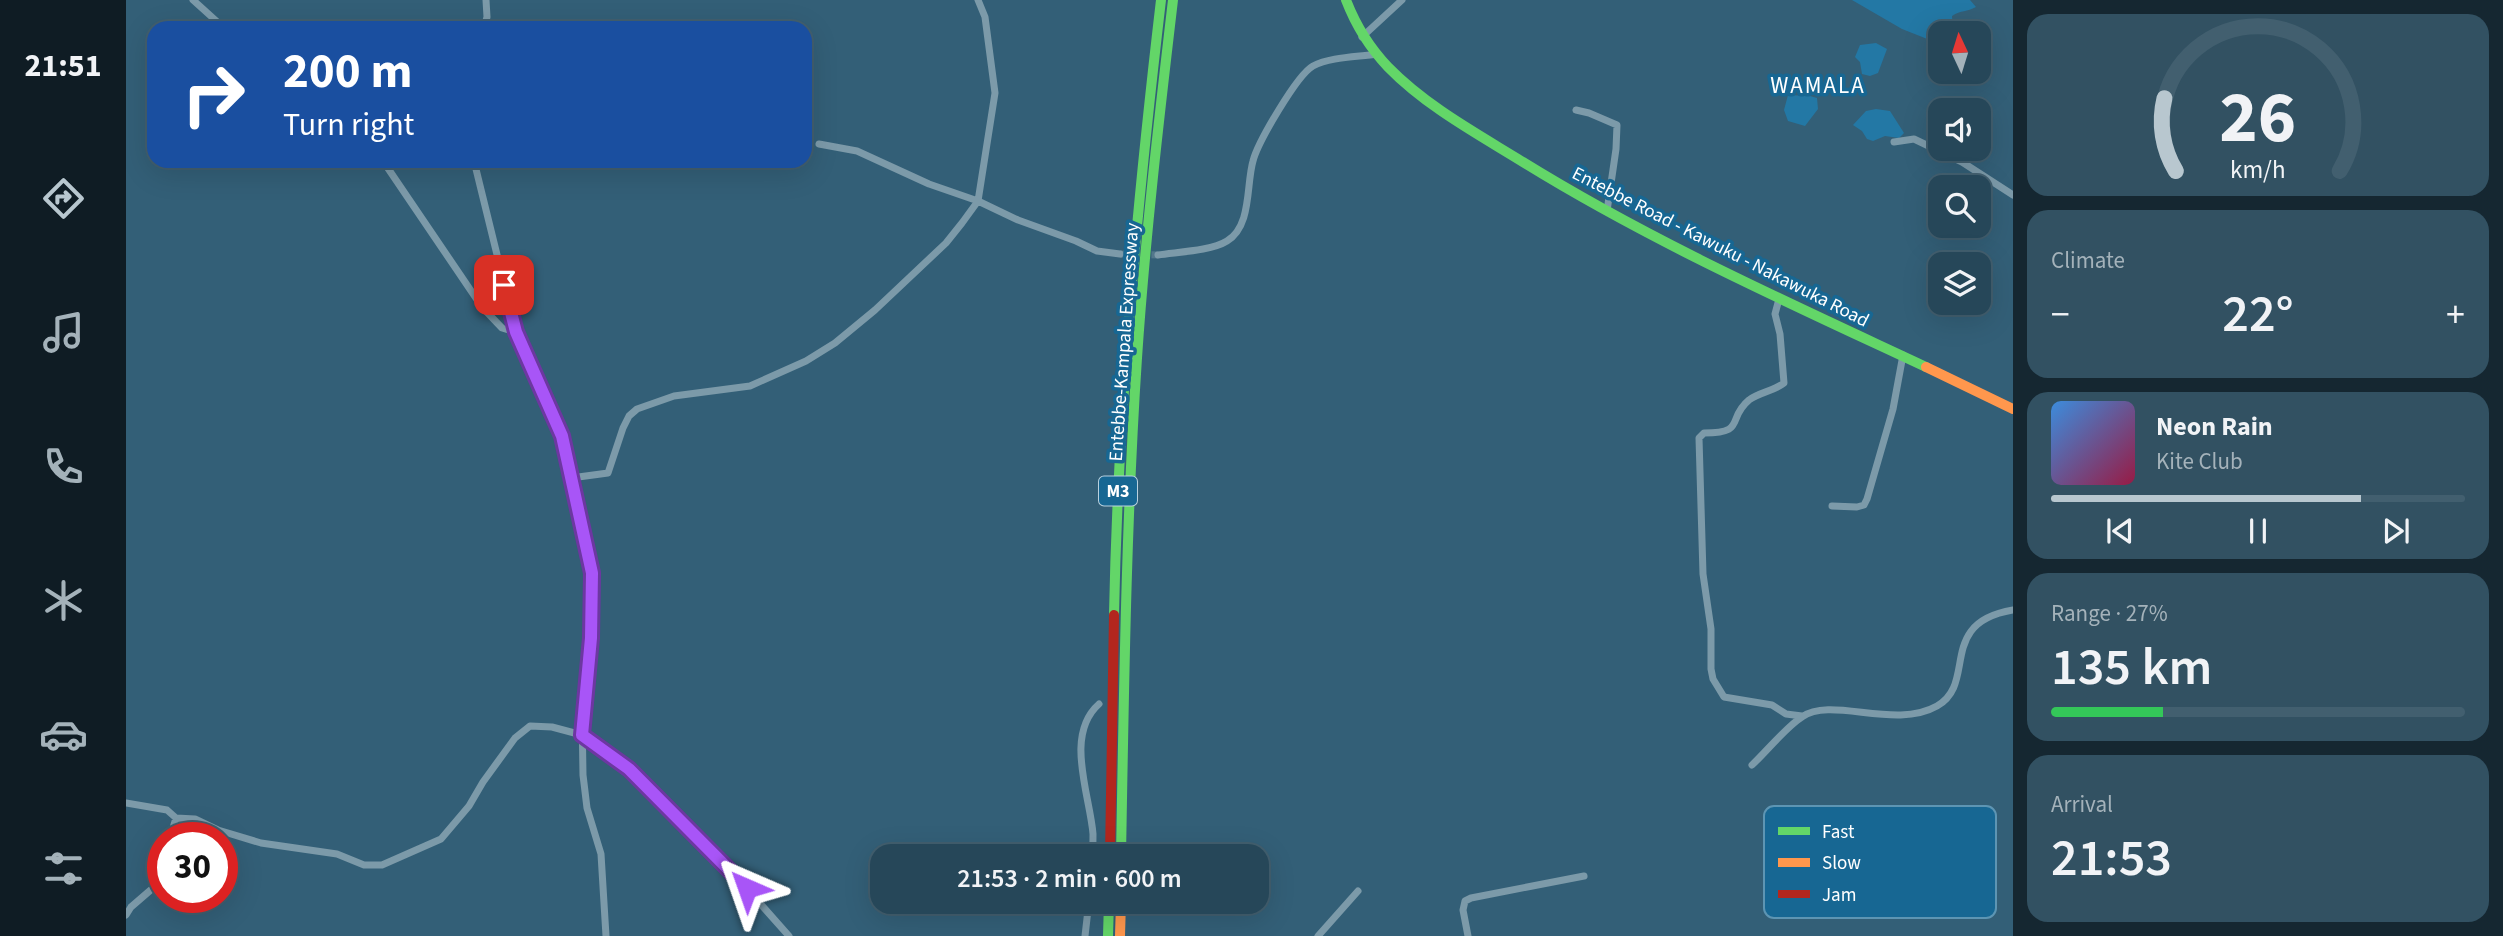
<!DOCTYPE html>
<meta charset="utf-8">
<style>
body{margin:0;font-family:"Source Sans 3",sans-serif;background:#325162;color:#f1f3f6;height:100vh;display:flex;flex-direction:column;font-size:26px;white-space:nowrap}
*{box-sizing:border-box;margin:0}
p{font-size:23px;color:#a4b2ba}
.icon{flex:none;width:38px;height:38px;fill:none;stroke:currentColor;stroke-width:2;stroke-linecap:round;stroke-linejoin:round}
.map{position:relative;flex:1;overflow:hidden}
.panel{display:flex;flex-direction:column;gap:14px;padding:14px;background:#152731;width:490px}
.panel>*{flex:none}
.top-card{position:absolute;left:21px;top:21px;width:665px;height:147px;border-radius:21px;box-shadow:0 7px 28px #0002,0 0 0 2px #425f6f;background:#1a4fa0;color:#fff;overflow:hidden}
.needle{width:46px;rotate:356deg}
.tools{position:absolute;left:1802px;top:21px;display:grid;gap:14px}
.tools a{display:grid;place-items:center;width:63px;height:63px;border-radius:14px;background:#264759;box-shadow:0 7px 28px #0002,0 0 0 2px #425f6f;font-size:35px}
.speed{position:absolute;left:21px;top:822px;display:flex;gap:14px;font-size:35px;font-weight:700;text-align:center}
.speed>*{display:grid;place-content:center;width:91px;height:91px;border-radius:50%;background:#264759;box-shadow:0 7px 28px #0002,0 0 0 2px #425f6f;line-height:1}
.speed .limit{border:10px solid #d22;background:#fff;color:#111}
.pin{position:absolute;display:grid;place-items:center;width:60px;height:60px;color:#fff;margin:-30px;border-radius:14px;box-shadow:0 4px 10px #0006}
.me{position:absolute;width:77px;margin:-38px;rotate:317deg;stroke-linejoin:round;filter:drop-shadow(0 0 5px #0008)}
.turn{display:flex;align-items:center;gap:24px;height:147px;padding:0 21px;font-size:32px}
.turn .icon{width:91px;height:91px;stroke-width:2.5}
.turn b{display:block;font-size:49px;line-height:60px}
.big{font-size:52px;font-weight:600;line-height:1.1}
.panel .tile{flex:1;display:flex;flex-direction:column;justify-content:center;gap:10px;min-width:0;padding:0 24px;border-radius:21px;background:#325162}
.panel .dial{align-items:center;gap:0}
.dial svg{height:182px;overflow:visible;fill:none;stroke:#425f6f;stroke-width:7;stroke-linecap:round;text-anchor:middle}
.dial text{fill:#f1f3f6;stroke:none}
.song{display:flex;align-items:center;gap:21px}
.cover{width:84px;height:84px;border-radius:10px;background:linear-gradient(135deg,hsl(210 70% 55%),hsl(340 70% 35%))}
.played{height:7px;border-radius:4px;background:linear-gradient(90deg,#b8c7cf 75%,#425f6f 75%)}
.keys{display:flex;justify-content:space-around;direction:ltr}
.heat{display:flex;justify-content:space-between;align-items:center;font-size:38px;direction:ltr}
.charge{height:10px;border-radius:5px;background:linear-gradient(90deg,#34c759 27%,#425f6f 0)}
.trip{position:absolute;left:744px;top:844px;width:399px;height:70px;border-radius:21px;background:#264759;box-shadow:0 7px 28px #0002,0 0 0 2px #425f6f;font-weight:600;line-height:70px;text-align:center}
main{display:flex;flex:1;min-height:0}
.dock{display:flex;flex-direction:column;width:126px;justify-content:space-around;align-items:center;background:#0f1c24;color:#a4b2ba}
.dock .icon{width:49px;height:49px}
.dock .on{color:#b8c7cf}
.dock b{font-size:32px;color:#f1f3f6}
.map>svg:first-child{display:block}
.green{fill:#2378a5}
.lines{fill:none;stroke-linecap:round;stroke-linejoin:round}
.street-tunnel{stroke:#52778b;stroke-width:7;stroke-dasharray:7 3.5;stroke-linecap:butt}
.street{stroke:#7c9aa9;stroke-width:7}
.fast{stroke:#63d668;stroke-width:10}
.slow{stroke:#ff974d;stroke-width:10}
.jam{stroke:#b3261e;stroke-width:10}
.route-casing{stroke:#6d37a1;stroke-width:18}
.route{stroke:#a855f7;stroke-width:12}
.labels{text-anchor:middle;stroke-width:7;stroke-linejoin:round;paint-order:stroke}
.shield{fill:#176793;stroke:#b9d1df;stroke-width:2}
.shield-label{font-size:18px;font-weight:bold;fill:#fff}
.street-label{font-size:19px;fill:#fff;stroke:#176793}
.quarter-label{font-size:23px;letter-spacing:2px;fill:#fff;stroke:#176793}
.key{fill:#176793;stroke:#5d95b3;stroke-width:2}
.key-label{font-size:19px;fill:#fff}
</style>
<main>
<nav class="dock">
<b>21:51</b>
<svg class="icon on" aria-label="directions" viewBox="0 0 24 24"><path d="M12 3l9 9-9 9-9-9zM9 14v-3h6M13 9l2 2-2 2"/></svg>
<svg class="icon" aria-label="music" viewBox="0 0 24 24"><path d="M9 18V5l10-2v13"/><circle cx="6" cy="18" r="3"/><circle cx="16" cy="16" r="3"/></svg>
<svg class="icon" aria-label="phone" viewBox="0 0 24 24"><path d="M5 4h4l2 5-3 2q2 4 5 5l2-3 5 2v4C11 20 4 13 5 4z"/></svg>
<svg class="icon" aria-label="climate" viewBox="0 0 24 24"><path d="M12 3v18M4 7l16 10M4 17L20 7"/></svg>
<svg class="icon" aria-label="car" viewBox="0 0 24 24"><path d="M5 17H2v-5l4-1 3-4h7l3 4 3 1v5h-3M9 17h6M6 11h13"/><circle cx="7" cy="17" r="2"/><circle cx="17" cy="17" r="2"/></svg>
<svg class="icon" aria-label="filters" viewBox="0 0 24 24"><path d="M4 7h16M4 17h16"/><circle cx="9" cy="7" r="2"/><circle cx="15" cy="17" r="2"/></svg>
</nav>
<div class="map">
<svg width="1887" height="936" viewBox="0 0 1887 936">
<rect width="100%" height="100%" fill="#335f77"/>
<path class="green" d="M1726,0H1844L1850,7C1841,12 1835,10 1826,16L1827,32L1815,33L1814,44L1776,29Z
M1750,43L1761,49L1752,73L1744,76L1736,74L1734,62L1729,57L1734,45Z
M1662,95L1684,96L1691,98L1692,109L1679,126L1662,121L1658,110Z
M1750,109L1764,111L1778,133L1773,138L1759,136L1747,141L1741,139L1736,131L1727,125L1740,111Z"/>
<g class="lines">
<path class="street-tunnel" d="M994,254L1032,255"/>
<path class="street" d="M67,0L98,28
M358,28L361,17L360,0
M1236,37L1276,0
M1450,110L1463,113L1491,125L1490,149L1481,211
M1768,142L1788,139L1836,162L1887,195
M693,144L731,151L803,184L852,201L892,220L950,241L971,251L994,254
M257,161L356,307L376,328L390,332L436,436L466,573L465,638L456,712L457,775L461,808L475,854L480,936
M348,161L390,332
M1032,255C1051,252 1085,251 1101,241C1126,226 1120,185 1127,161C1132,142 1171,75 1187,66C1204,57 1231,57 1251,54
M1653,299L1649,314L1654,334L1658,383C1648,391 1634,392 1623,400C1600,419 1621,433 1578,433L1573,438L1577,574L1585,629V669L1587,679L1598,697L1646,705L1660,714L1676,716
M445,478L482,473L497,428L503,416L511,409L548,396L624,386L680,361L709,343L749,310L820,243L836,223L852,201L869,93L859,17L852,0
M1706,506L1731,507L1738,505L1741,499L1767,409L1777,355
M1626,765C1640,752 1661,726 1676,717C1705,696 1769,730 1811,706C1852,683 1810,623 1887,610
M0,803L41,810L50,818L69,819L92,830L135,843L211,854L238,865H256L315,839L343,806L357,782L389,738L404,726L426,727L456,735L503,769L591,855L663,936
M44,838L50,818
M966,856C967,849 967,841 967,834C964,795 938,735 973,704
M0,915L5,907L27,888L37,867
M959,936L963,901
M1192,936L1232,891
M1342,936L1337,910L1339,901L1345,898L1458,876"/>
<path class="fast" d="M1220,0C1230,26 1243,47 1262,67C1299,105 1348,132 1392,159C1522,240 1661,302 1800,367
M988,615C992,409 1011,205 1035,0
M995,856C998,690 1000,524 1011,358C1019,239 1033,119 1047,0
M982,936L983,901"/>
<path class="slow" d="M1800,367L1887,409
M994,936L995,901"/>
<path class="jam" d="M984,856L988,615"/>
</g>
<g class="lines">
<defs>
<path id="route" d="M378,285L390,332L436,436L466,573L465,638L456,735L503,769L621,888"/>
</defs>
<use href="#route" class="route-casing"/>
<use href="#route" class="route"/>
</g>
<g class="labels">
<rect class="shield" x="973" y="476.5" width="38" height="29" rx="5"/>
<g class="shield-label">
<text x="992" y="497">M3</text>
</g>
<g class="street-label">
<text transform="translate(1595 246) rotate(27)" y="7">Entebbe Road - Kawuku - Nakawuka Road</text>
<text transform="translate(997 342) rotate(-86)" y="7">Entebbe-Kampala Expressway</text>
</g>
<g class="quarter-label">
<text x="1692" y="93">WAMALA</text>
</g>
</g>
<rect x="1638" y="806" width="232" height="112" rx="10" class="key"/>
<rect x="1652" y="827" width="32" height="8" fill="#63d668"/>
<rect x="1652" y="858" width="32" height="9" fill="#ff974d"/>
<rect x="1652" y="890" width="32" height="8" fill="#b3261e"/>
<g class="key-label">
<text x="1696" y="838">Fast</text>
<text x="1696" y="869">Slow</text>
<text x="1696" y="901">Jam</text>
</g>
</svg>
<div class="tools">
<a><svg class="needle" viewBox="-14 -14 28 28"><path d="M0-13l5 13h-10z" fill="#e53935"/><path d="M0 13l5-13h-10z" fill="#a4b2ba"/></svg></a>
<a><svg class="icon" aria-label="sound" viewBox="0 0 24 24"><path d="M4 9h4l5-4v14l-5-4H4zM17 9q2 3 0 6"/></svg></a>
<a><svg class="icon" aria-label="search" viewBox="0 0 24 24"><circle cx="10" cy="10" r="6"/><path d="M15 15l6 6"/></svg></a>
<a><svg class="icon" aria-label="layers" viewBox="0 0 24 24"><path d="M12 4l9 5-9 5-9-5zM3 14l9 5 9-5"/></svg></a>
</div>
<div class="speed"><div class="limit">30</div></div>
<div class="pin" style="left:378px;top:285px;background:#d93025"><svg class="icon" aria-label="arrive" viewBox="0 0 24 24"><path d="M6 21V4h12l-3 4 3 4H6"/></svg></div>
<svg class="me" style="left:621px;top:888px" viewBox="-20 -20 40 40"><path d="M0-17L14 15 0 8-14 15z" fill="#a855f7" stroke="#fff" stroke-width="4"/></svg>
<div class="trip">21:53 · 2 min · 600 m</div>
<div class="top-card">
<div class="turn"><svg class="icon" aria-label="right" viewBox="0 0 24 24"><path d="M7 20v-9h11M14 6l5 5-5 5"/></svg><div><b>200 m</b>Turn right</div></div>
</div>
</div>
<section class="panel">
<div class="tile dial"><svg viewBox="0 0 100 80">
<path d="M14 69A42 42 0 1 1 86 69"/>
<path d="M14 69A42 42 0 0 1 9 37" stroke="#b8c7cf"/>
<text x="50" y="56" font-size="32" font-weight="700">26</text>
<text x="50" y="72" font-size="11">km/h</text>
</svg></div>
<div class="tile"><p>Climate</p>
<div class="heat"><a>−</a><b class="big">22°</b><a>+</a></div>
</div>
<div class="tile">
<div class="song"><i class="cover"></i><div><b>Neon Rain</b><p>Kite Club</p></div></div>
<div class="played"></div>
<div class="keys"><svg class="icon" aria-label="previous" viewBox="0 0 24 24"><path d="M18 5L8 12l10 7zM5 5v14"/></svg><svg class="icon" aria-label="pause" viewBox="0 0 24 24"><path d="M8 5v14M16 5v14"/></svg><svg class="icon" aria-label="next" viewBox="0 0 24 24"><path d="M6 5l10 7-10 7zM19 5v14"/></svg></div>
</div>
<div class="tile"><p>Range · 27%</p><b class="big">135 km</b><div class="charge"></div></div>
<div class="tile"><p>Arrival</p><b class="big">21:53</b></div>
</section>
</main>
